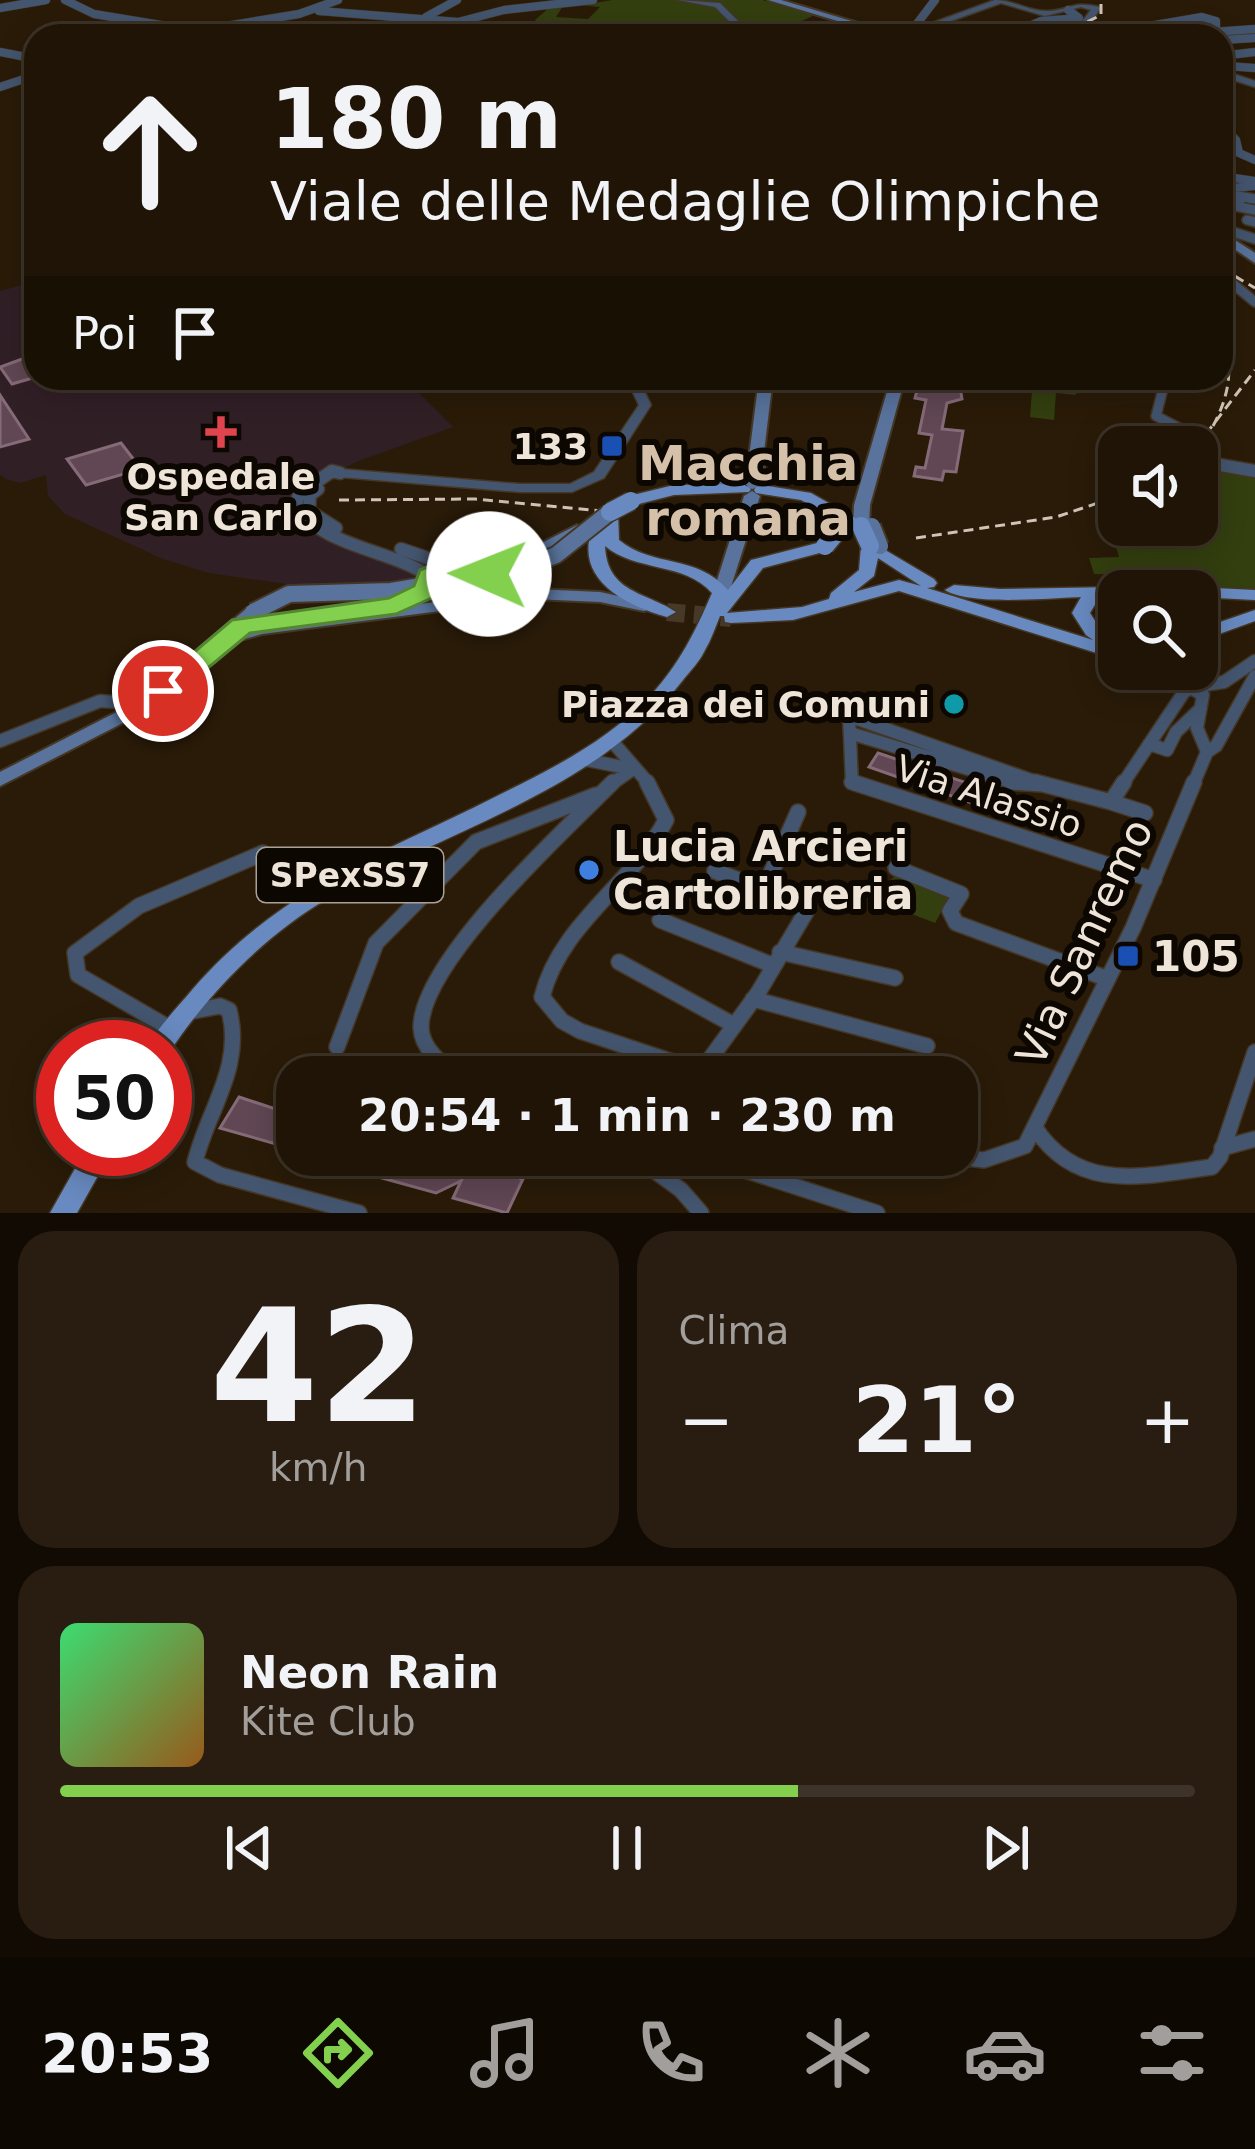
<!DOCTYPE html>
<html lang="it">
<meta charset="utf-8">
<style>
body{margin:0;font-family:"DejaVu Sans",sans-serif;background:#281d10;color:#f1f3f6;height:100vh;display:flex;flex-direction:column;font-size:45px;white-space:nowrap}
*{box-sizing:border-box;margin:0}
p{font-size:39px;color:#a29e9b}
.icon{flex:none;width:66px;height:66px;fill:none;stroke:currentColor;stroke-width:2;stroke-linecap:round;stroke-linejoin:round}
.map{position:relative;height:1213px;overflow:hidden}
.panel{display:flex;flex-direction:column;gap:18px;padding:18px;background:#120b03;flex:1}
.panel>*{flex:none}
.banner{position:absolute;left:24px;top:24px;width:1209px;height:366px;border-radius:36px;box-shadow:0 6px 30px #0003,0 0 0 3px #3d3328;background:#201406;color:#f1f3f6;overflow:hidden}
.controls{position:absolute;left:1098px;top:426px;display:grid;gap:24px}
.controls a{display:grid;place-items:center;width:120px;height:120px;border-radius:24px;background:#201406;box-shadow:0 6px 30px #0003,0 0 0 3px #3d3328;font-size:60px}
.speed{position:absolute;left:36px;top:1020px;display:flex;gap:24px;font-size:60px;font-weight:700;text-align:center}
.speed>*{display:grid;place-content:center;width:156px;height:156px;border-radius:50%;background:#201406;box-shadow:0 6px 30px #0003,0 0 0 3px #3d3328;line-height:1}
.speed .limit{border:18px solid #d22;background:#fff;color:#111}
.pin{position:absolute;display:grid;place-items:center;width:102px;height:102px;color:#fff;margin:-51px;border:6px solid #fff;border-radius:50%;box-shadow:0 3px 12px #0007}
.me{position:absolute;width:132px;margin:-66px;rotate:271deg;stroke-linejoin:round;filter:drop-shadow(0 0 9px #0008)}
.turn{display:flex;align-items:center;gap:42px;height:252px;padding:0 48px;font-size:54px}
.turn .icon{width:156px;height:156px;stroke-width:2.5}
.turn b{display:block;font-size:84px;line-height:102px}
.then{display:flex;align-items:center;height:114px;padding:0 48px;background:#0003;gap:24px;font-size:45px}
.big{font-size:90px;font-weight:800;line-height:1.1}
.panel .widget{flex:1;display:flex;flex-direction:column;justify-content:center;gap:18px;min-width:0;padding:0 42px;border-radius:36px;background:#281d10}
.panel .dial{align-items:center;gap:0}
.dial b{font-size:156px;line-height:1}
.song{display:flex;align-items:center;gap:36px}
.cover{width:144px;height:144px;border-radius:18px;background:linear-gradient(135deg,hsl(140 70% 55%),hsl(30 70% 35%))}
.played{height:12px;border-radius:6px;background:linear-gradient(90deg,#83d04e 65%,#3d3328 65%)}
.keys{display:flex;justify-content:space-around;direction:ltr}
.heat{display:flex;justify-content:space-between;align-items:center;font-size:66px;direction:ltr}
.panel .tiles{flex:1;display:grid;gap:18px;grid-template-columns:1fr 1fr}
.widget:last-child{grid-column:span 2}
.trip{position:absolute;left:276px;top:1056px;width:702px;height:120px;border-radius:36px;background:#201406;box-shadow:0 6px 30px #0003,0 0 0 3px #3d3328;font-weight:800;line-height:120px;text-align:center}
.dock{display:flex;height:192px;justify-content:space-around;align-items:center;background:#0d0802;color:#a29e9b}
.dock .icon{width:84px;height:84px}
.dock .current{color:#83d04e}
.dock b{font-size:54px;color:#f1f3f6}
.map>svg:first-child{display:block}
.medical{fill:#311f26}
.green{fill:#333f0f}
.building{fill:#604753;stroke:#856a77;stroke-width:3}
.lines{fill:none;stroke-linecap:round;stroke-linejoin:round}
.primary-tunnel{stroke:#473927;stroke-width:18;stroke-dasharray:18 9;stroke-linecap:butt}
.minor-far3-casing{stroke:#453725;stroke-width:9}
.minor-far2-casing{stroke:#453725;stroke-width:12}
.minor-far1-casing{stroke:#453725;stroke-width:15}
.minor-casing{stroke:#453725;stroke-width:18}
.tertiary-casing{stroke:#453725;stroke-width:3}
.secondary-casing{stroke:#453725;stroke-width:4}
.primary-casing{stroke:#453725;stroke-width:3}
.minor-far3{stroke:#44556f;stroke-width:8}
.minor-far2{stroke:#44556f;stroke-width:9}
.minor-far1{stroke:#44556f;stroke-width:12}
.minor{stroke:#44556f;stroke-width:15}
.tertiary{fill:#44556f;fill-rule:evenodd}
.secondary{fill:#59739c;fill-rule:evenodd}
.primary{fill:#688ac0;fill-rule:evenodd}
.rail{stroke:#cfc4b7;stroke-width:3;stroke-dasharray:10 6;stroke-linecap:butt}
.secondary-bridge-casing{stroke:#453725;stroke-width:20;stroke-linecap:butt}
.primary-bridge-casing{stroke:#453725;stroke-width:21;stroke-linecap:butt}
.secondary-bridge{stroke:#59739c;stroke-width:16}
.primary-bridge{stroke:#688ac0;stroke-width:18}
.route{fill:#83d04e;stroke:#558733;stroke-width:3}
.health-dot{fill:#e0444e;stroke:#0d0702;stroke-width:4.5}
.transit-dot{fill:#1a4fb4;stroke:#0d0702;stroke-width:4.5}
.culture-dot{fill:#0f9aa8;stroke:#0d0702;stroke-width:4.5}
.shop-dot{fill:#3f7fe0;stroke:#0d0702;stroke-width:4.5}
.labels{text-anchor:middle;stroke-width:12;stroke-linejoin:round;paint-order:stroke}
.shield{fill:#0d0702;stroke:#aaa298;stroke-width:3}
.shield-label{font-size:33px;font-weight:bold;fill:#eee4d8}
.poi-label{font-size:36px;font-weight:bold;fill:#eee4d8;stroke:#0d0702;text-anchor:end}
.street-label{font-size:36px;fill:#eee4d8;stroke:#0d0702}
.near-poi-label{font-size:42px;font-weight:bold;fill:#eee4d8;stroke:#0d0702;text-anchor:start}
.near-street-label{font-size:42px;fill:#eee4d8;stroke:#0d0702}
.district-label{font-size:48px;font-weight:bold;fill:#d5c1aa;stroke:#0d0702}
</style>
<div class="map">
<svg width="1255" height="1213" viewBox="0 0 1255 1213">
<rect width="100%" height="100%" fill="#2a1b08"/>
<path class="medical" d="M36,281V378H404L453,427L356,462L299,494L301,518L414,563L426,583L315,588L209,573L163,559L65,514L48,496L46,475L20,483L6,479L0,475V291Z"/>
<path class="green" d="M613,0H762L817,14L787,28L797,36H547L535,20L550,7L563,6L556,17L588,19L600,7L581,5Z
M1003,378H1077L1076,395L1056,393L1054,420L1030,417L1032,391L1002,387Z
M1197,469L1255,476V590L1178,588L1149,575L1094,574L1089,558L1119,557L1104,507L1119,501V525H1197Z
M910,875L950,896L935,923L871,898L895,876Z"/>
<path class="building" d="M36,354V377L12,384L0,367Z
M929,378L959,381L962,399L947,403L942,429L963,431L956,472L944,471L942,480L914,476L916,467L925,468L932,435L919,433L926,400L915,398L918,387H928Z
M0,395L29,439L0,447Z
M121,443L141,469L86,485L67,459Z
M776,451L837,460L836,471L773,463Z
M878,753L1041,808L1039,813L1049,817L1043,828L869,767Z
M239,1097L297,1116V1150L220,1128Z
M394,1155H433L523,1179L507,1213L453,1198L461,1181L436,1193L382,1178Z"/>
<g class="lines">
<path class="primary-tunnel" d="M667,612L731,618"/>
<defs>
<path id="minor-far3" d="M65,0L94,14L185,29
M0,8L46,0
M319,11L458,22L504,10L593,0
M426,17L457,0
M239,25L275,36
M1149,26L1165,33L1214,35
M1212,32L1255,29
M932,34L916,25L935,0
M165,36L299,14L338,0
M1007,36L1041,21L1079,18L1068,10
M1091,36L1202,17L1216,21V26
M1221,40L1255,38
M0,52L36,59
M1221,56L1255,52
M1226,66L1255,68
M0,87L36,75
M1221,125L1236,140L1239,153L1255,160
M1221,176L1255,181
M1221,189L1255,186
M1238,198H1252"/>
<path id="minor-far2" d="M1221,203L1255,210
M1240,206L1238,196L1255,199
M1247,220L1255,222
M1221,228L1255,239
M1221,274L1255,302
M1109,378L1141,386L1164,385L1156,416L1187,432L1173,447"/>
<path id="minor-far1" d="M1197,461L1255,471
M340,473L332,471L299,494L296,504C320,547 390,549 429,576
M318,489L310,495L309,511L336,528
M401,549L451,566
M235,629L396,606L426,590
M1143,669L1166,678
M1160,669L1203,695L1197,728L1207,752L1193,785
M1191,687L1224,682L1255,661
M853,734L1018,784H1041
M611,740L650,785
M0,741L100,701L146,704
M1149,744L1167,750L1176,732L1199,710
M1207,752L1216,746L1255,676
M582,759L632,769
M610,785L633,769
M858,785L852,783L849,716L1045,785
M1122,785L1184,692L1193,687"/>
<path id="minor" d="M647,782L666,820C632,885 560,924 542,997L562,1021L580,1031L718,1077
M852,782L1154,880
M1011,782L1041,784
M1035,782L1111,802L1124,782
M1111,802L1145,813
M896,868L961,894L950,911L956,923L1108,979
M764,889L798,812
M660,920L772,965
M780,952L895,978
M619,962L732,1024
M753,999L927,1046
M188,1012L220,1006L229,1010C244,1067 208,1109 195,1162L220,1175L359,1213
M171,1029L78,975L75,953L139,906L263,853
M337,1047L376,943L476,842L596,795
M702,1070L758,993L809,907L715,871
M459,1077C443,1065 421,1049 421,1027C422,960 565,830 613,782
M652,1077L658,1058
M1035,1128C1079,1194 1144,1176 1212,1167L1220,1157L1255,1052
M1222,1148L1255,1139
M633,1155L681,1190L701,1213
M699,1155L877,1213
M942,1155L984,1160L1025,1146L1133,928L1194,782"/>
<path id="tertiary" d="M678,0L720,3L753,36H744L715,7Z
M995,0C1013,0 1030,12 1047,11C1070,11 1071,0 1099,7L1100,9L1089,24L1107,36H1097L1081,23L1091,10L1081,7L1045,16L1001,3L909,36L902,34Z
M1221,70L1255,81V87L1221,76Z
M626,378H638L651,405L604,478L572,492H520L340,477L333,473L340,469L520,484H570L594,472L639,405Z"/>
<path id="secondary" d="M768,0H781L902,36H887Z
M1221,231L1255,253V263L1221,240Z
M759,378H773L763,460L765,463L760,485L753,489L748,488L746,484L697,490L695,487L697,484L738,476L748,465Z
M891,378H905L870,505L869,526L861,531L853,526L854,505Z
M752,491L760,496L729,593L721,598L715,596L713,593L744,496Z
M577,525L582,527L585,530L582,533L545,554L443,574L435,581L434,588L456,599L534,589L600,592L650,603L652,606L650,609L644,611L600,602L534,599L262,634L226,644L152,708L0,786V772L140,700L247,608L253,607L261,612L244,629L261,624L436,602L418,590L419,579L432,567L534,547Z"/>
<path id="primary" d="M743,484L751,489L749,492L674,495L631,506L623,501L625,497L674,485Z
M762,485L811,493L869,526L867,530H855L801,500L756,493L754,490L756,487Z
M610,507L618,512L619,540C653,568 697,554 728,590L751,560L825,541L834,546L831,550L763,568L727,613L802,607L829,599L831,593L859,570L861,546L870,541L934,579L937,583L934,587L927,588L1093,640L1086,635L1072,613L1081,597C1049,598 970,606 945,590L954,585L1000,589L1117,587L1135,584L1255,590V600L1197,597V591H1119V598L1096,603L1090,613L1099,627L1119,640V660L899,591L793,620L731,623L725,622L724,616H720C715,628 711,640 705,650C700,661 691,670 683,680C595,793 444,830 325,900C263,937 208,994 168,1054L165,1055V1047H147C159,1026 177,1008 192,990C281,886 390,851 507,791C558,766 612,737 651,695C680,663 695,632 712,593C685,562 636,572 605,546C607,593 646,592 676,612L667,617C612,602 562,567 604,508ZM878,558L921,586L899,580L854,592L874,576Z
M1255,610V621L1197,642V630Z
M86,1149H113L77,1213H50Z"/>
</defs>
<use href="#minor-far3" class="minor-far3-casing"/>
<use href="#minor-far2" class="minor-far2-casing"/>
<use href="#minor-far1" class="minor-far1-casing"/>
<use href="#minor" class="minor-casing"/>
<use href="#tertiary" class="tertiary-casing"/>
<use href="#secondary" class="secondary-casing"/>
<use href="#primary" class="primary-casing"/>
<use href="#minor-far3" class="minor-far3"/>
<use href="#minor-far2" class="minor-far2"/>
<use href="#minor-far1" class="minor-far1"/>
<use href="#minor" class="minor"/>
<use href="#tertiary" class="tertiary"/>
<use href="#secondary" class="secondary"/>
<use href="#primary" class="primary"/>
<path class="rail" d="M1059,36L1101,15V0
M1221,268L1255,288
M1213,426C1229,396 1235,366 1221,334
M1196,447L1255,370
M339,500L475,499L602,511
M916,538L1056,517L1119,496"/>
<defs>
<path id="secondary-bridge" d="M872,526L880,546
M253,612L289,594L391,591L519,570L556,555L610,512"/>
<path id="primary-bridge" d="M610,512L631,501
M861,526L870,546
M825,546L839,529V521"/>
</defs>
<use href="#secondary-bridge" class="secondary-bridge-casing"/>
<use href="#primary-bridge" class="primary-bridge-casing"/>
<use href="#secondary-bridge" class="secondary-bridge"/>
<use href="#primary-bridge" class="primary-bridge"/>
</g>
<path class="route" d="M451,558L482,560L502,574L489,582L455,574L442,580L436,596L396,614L250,633L173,697L163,700L148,691L232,620L389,598L414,586L420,570Z"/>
<path class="health-dot" d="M215 414h12v12h12v12h-12v12h-12v-12h-12v-12h12z"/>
<g class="transit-dot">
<rect x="600" y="434" width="24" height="24" rx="6"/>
<rect x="1116" y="944" width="24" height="24" rx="6"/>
</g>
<circle class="culture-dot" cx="954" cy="704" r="12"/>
<circle class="shop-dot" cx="589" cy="870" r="12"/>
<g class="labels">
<rect class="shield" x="257" y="848" width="186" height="54" rx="9"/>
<g class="shield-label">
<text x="350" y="887">SPexSS7</text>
</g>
<g class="poi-label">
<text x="588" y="459">133</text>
<text x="221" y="489" text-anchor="middle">Ospedale<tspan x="221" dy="41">San Carlo</tspan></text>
<text x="930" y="717">Piazza dei Comuni</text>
</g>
<g class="street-label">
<text transform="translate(989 796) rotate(18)" y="13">Via Alassio</text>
</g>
<g class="near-poi-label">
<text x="613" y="861">Lucia Arcieri<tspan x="613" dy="48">Cartolibreria</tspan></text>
<text x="1152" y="971">105</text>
</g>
<g class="near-street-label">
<text transform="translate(1084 942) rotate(-65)" y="15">Via Sanremo</text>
</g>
<g class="district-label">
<text x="748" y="480">Macchia<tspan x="748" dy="55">romana</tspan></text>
</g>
</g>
</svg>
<div class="controls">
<a><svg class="icon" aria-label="sound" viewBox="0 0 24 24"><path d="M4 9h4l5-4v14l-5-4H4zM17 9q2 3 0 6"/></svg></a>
<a><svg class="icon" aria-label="search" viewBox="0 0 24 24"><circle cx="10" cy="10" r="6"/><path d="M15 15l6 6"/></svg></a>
</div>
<div class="speed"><div class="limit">50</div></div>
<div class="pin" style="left:163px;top:691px;background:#d93025"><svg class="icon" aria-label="arrive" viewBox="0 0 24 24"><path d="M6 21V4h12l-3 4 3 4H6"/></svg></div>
<svg class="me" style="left:489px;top:574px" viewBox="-20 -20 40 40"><circle r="19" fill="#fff"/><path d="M0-13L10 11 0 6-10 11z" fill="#83d04e"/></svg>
<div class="trip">20:54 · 1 min · 230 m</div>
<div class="banner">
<div class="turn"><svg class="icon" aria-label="ahead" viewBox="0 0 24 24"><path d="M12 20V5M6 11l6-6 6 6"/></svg><div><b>180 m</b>Viale delle Medaglie Olimpiche</div></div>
<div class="then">Poi<svg class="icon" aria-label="arrive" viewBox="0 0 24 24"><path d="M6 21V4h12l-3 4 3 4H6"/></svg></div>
</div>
</div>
<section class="panel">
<div class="tiles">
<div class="widget dial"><b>42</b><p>km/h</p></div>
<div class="widget"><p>Clima</p>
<div class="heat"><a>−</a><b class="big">21°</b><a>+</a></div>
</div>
<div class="widget">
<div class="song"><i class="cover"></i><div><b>Neon Rain</b><p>Kite Club</p></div></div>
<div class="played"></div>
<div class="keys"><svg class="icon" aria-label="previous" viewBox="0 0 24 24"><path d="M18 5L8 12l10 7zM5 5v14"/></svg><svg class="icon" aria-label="pause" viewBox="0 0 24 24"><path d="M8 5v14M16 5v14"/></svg><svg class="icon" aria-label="next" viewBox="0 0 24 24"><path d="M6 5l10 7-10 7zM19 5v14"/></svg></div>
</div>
</div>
</section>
<nav class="dock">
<b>20:53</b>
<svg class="icon current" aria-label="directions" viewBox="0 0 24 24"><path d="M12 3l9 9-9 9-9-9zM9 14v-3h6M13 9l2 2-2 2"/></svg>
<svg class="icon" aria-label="music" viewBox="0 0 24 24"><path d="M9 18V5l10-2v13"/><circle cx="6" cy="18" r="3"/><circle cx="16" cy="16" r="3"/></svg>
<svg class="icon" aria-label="phone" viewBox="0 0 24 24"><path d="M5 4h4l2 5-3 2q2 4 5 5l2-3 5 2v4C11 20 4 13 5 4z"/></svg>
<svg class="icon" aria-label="climate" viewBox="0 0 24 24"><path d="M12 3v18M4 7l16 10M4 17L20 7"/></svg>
<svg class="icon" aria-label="car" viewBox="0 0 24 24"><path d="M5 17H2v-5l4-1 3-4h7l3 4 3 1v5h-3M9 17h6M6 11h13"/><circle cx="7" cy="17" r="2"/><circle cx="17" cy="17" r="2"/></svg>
<svg class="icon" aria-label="filters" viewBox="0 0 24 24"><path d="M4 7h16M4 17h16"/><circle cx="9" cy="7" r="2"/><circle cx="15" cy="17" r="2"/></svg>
</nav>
